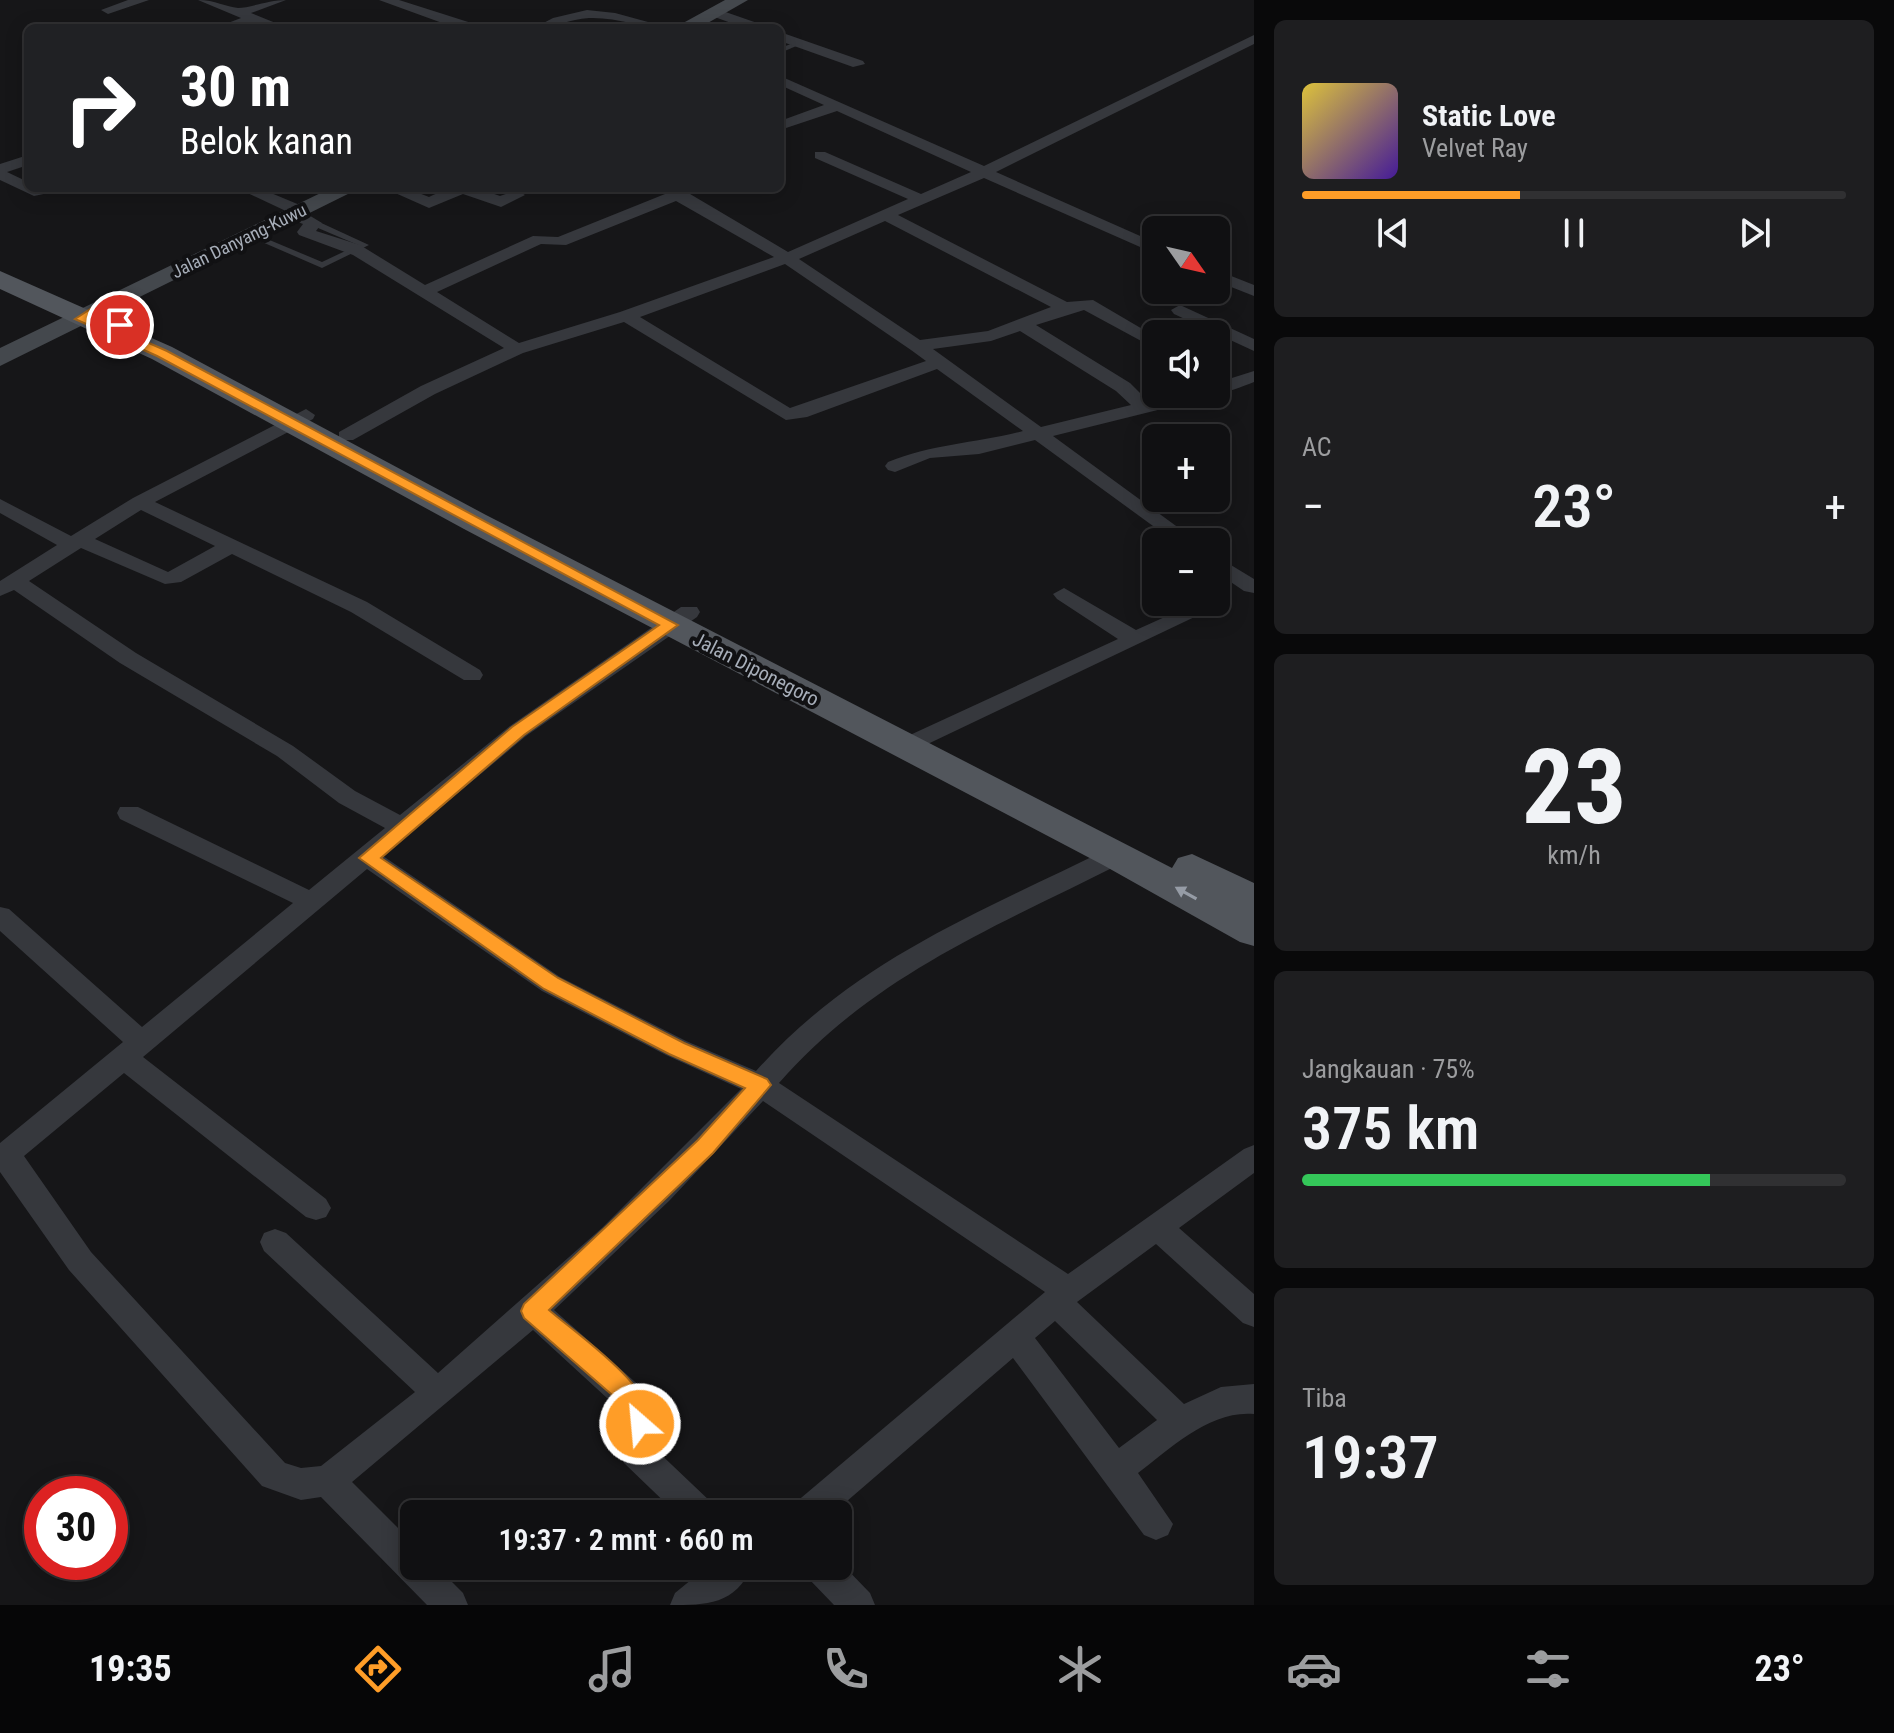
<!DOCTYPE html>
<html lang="id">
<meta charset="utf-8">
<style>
body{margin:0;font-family:"Roboto Condensed",sans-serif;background:#1e1e20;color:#f1f3f6;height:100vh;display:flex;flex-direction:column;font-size:30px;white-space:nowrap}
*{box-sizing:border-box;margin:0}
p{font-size:26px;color:#9c9d9f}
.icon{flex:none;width:44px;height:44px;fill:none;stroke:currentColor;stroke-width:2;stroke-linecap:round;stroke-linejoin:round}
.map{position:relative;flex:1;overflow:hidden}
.details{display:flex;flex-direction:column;gap:20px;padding:20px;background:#09090a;width:640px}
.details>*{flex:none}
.hud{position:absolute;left:24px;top:24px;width:760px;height:168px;border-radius:12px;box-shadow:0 4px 20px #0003,0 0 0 2px #303032;background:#202124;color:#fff;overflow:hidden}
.needle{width:52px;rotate:124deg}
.buttons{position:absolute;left:1142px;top:216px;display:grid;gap:16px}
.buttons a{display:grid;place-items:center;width:88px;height:88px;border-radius:12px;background:#101012;box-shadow:0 4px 20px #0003,0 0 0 2px #303032;font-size:40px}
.speed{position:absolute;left:24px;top:1476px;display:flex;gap:16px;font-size:40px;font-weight:700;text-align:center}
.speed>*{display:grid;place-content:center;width:104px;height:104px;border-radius:50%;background:#101012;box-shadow:0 4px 20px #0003,0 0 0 2px #303032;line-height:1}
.speed .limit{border:12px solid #d22;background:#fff;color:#111}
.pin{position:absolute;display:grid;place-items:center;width:68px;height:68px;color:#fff;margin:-34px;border:4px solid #fff;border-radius:50%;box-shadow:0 2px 8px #0007}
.me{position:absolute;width:88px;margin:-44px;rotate:333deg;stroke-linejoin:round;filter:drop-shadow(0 0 6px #0008)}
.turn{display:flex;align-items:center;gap:28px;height:168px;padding:0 24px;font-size:36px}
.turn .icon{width:104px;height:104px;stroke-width:2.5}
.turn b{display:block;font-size:56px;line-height:68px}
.big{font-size:60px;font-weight:600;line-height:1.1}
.details .tile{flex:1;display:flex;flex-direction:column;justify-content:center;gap:12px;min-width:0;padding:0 28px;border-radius:12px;background:#1e1e20}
.details .dial{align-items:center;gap:0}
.dial b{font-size:104px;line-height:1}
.song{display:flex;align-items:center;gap:24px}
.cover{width:96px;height:96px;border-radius:12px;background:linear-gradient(135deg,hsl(50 70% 55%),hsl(260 70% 35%))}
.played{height:8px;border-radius:4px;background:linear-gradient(90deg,#ff9d27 40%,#303032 40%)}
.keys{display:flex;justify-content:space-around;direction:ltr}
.heat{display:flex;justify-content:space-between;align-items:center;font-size:44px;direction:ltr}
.charge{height:12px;border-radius:6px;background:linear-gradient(90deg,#34c759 75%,#303032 0)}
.trip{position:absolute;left:400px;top:1500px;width:452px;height:80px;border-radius:12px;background:#101012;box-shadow:0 4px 20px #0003,0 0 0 2px #303032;font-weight:600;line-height:80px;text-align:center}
.menu{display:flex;height:128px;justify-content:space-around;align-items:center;background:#060607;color:#9c9d9f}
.menu .icon{width:56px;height:56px}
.menu .on{color:#ff9d27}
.menu b{font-size:36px;color:#f1f3f6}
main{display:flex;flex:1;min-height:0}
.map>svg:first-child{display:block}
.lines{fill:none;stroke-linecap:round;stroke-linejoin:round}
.lane{fill:#36383d;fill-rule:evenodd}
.street{fill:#36383d;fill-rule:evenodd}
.secondary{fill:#44484d;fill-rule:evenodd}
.primary{fill:#52565c;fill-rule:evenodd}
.oneway{fill:#969ca6}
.route{fill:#ff9d27;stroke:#a66619;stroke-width:2}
.labels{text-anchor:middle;stroke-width:8;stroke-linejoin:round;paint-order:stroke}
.far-street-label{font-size:18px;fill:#a7aeb9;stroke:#111113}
.street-label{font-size:20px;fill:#a7aeb9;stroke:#111113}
</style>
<main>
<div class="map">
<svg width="1254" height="1605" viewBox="0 0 1254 1605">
<rect width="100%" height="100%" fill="#161618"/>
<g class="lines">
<path class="lane" d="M799,41L802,43L801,44L780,53V48Z
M311,221H317L369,245L322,268L246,235L253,233L322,262L358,245L311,225Z"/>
<path class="street" d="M128,0H149L108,14L101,10Z
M198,0C215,0 226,7 238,8C249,8 269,0 286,0L251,13L288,28C276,28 266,24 255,23C245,22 228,28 215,28L241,18Z
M379,0H399L484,27L456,28Z
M714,8L763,25L765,28H745L709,15V9Z
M587,10L615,13L670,28C642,28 617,17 589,18C570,19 554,28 534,28L553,18Z
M780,32L863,61L865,64L853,67L780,41Z
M1254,35V44L996,172L1156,243V254L984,178L898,215L1067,302L1093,300L1156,337V349L1084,310L1036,325L1130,383L1148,401L1176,394H1208L1206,398L1053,436L1198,542H1175L1035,440L979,454L930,458L895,472L888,470L885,466L888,462C932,444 977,443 1023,431L937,369L807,417L786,420L624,322L523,353L435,394L353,440H339V432L421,386L504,348L353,255L299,235L297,232L303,224L288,218V212L237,188H259L307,208V214L322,223L316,231L360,245L425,285L533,236L558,237L665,194L658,188L685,191L788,252L908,199L815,158V152H825L921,194L971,172L837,111L780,130V121L824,105L780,85V76L984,166ZM676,201L774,257L620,312L519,343L437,292L541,244L566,245ZM885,221L1051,307L988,331L920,340L799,259ZM785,264L911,350L926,361L790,408L640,317ZM1020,331L1116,391L1131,405L1041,427L933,349L991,341Z
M28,155V165L7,172L28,182V188H60L58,191L34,196L0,180V164Z
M384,188H406L429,197C455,185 474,187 500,196L517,190L525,195L501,207L463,194L429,208Z
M1216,270L1254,285V296L1216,281Z
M1156,271V283H1145V275Z
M1180,305L1254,339V351L1174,314L1171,310Z
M1254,371V382C1241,387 1227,393 1214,394L1216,383Z
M306,409L315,415L313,419L155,502L367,602L480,670L483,675L480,680H464L351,612L232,554L181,582L165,584L81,548L29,581L136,653L293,746L355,791L400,815L510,726L681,607H697L700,612L697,617L526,736L383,856L560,977L686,1041L756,1071C855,960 978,913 1108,849H1126L1129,855L1126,861C1000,925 874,974 779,1083L1068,1274L1244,1149L1254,1145V1173L1179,1228L1254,1294V1327L1243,1323L1156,1244L1077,1302L1184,1404L1221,1387L1254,1384V1414C1210,1410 1171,1448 1138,1473L1173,1524L1168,1535L1156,1540L1144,1535L1013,1358L832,1514H790L795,1503L1045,1292L763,1101L669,1201L554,1310L643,1389L655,1415L652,1446L712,1503L717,1514H677L624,1463C616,1445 627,1427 620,1410L533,1330L352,1482L414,1544V1566H436L463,1593L468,1605H427L321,1497L301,1500L262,1486L69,1270L0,1172V1143L123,1042L0,931V907L9,909L142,1027L293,903L120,819L117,813L120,807H138L309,890L385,828L339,803L277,756L120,663L14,590L0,596V581L57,545L0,513V499L71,536L133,498ZM141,510L215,546L168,572L95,539ZM367,869L542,991L666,1055L741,1089L603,1227L438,1373L286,1233L275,1229L264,1233L260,1242L264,1251L415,1392L321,1466L301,1468L285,1463L91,1252L24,1156L124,1073L306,1217L316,1220L326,1217L331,1208L326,1199L143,1057ZM1055,1321L1157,1420L1119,1448L1035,1338Z
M1216,556L1254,579V593L1244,591L1216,572Z
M1064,588L1136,630L1198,602H1216V596L1226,602L913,751H897L893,746L897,741L1118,639L1057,599L1053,594Z
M838,1560L870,1593L875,1605H834L808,1578L803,1566H838Z
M708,1566H752C736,1605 706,1605 670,1605L675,1593Z"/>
<path class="secondary" d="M725,0H748L699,28H674Z
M331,188H360L0,366V348Z"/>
<path class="primary" d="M0,271L172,347L486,515L1172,868L1178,858L1192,854L1254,883V946L1240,942L1103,865L464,529L152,359L0,289Z"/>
</g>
<defs><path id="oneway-solid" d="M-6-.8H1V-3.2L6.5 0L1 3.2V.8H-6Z" transform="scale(2)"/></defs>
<use class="oneway" href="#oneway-solid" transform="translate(1186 893) rotate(-151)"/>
<path class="route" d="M92,308L127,325L120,329L92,318L167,351L678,625L524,735L381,858L558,978L684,1043L767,1079L771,1085L713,1153L549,1310C575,1333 666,1394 649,1432L640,1435L631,1432L626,1411L611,1394L524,1318L521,1311L524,1304L698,1140L745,1088L669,1054L544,989L359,858L512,727L659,625L157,356L75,319Z"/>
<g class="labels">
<g class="far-street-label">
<text transform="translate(239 241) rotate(-26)" y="6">Jalan Danyang-Kuwu</text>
</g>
<g class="street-label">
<text transform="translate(756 669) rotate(27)" y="7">Jalan Diponegoro</text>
</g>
</g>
</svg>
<div class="buttons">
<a><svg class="needle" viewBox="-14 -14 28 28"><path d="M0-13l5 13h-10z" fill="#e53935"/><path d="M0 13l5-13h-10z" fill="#9c9d9f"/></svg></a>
<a><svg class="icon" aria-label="sound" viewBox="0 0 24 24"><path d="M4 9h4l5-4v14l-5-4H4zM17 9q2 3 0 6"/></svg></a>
<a>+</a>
<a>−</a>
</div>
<div class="speed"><div class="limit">30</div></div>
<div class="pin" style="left:120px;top:325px;background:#d93025"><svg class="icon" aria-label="arrive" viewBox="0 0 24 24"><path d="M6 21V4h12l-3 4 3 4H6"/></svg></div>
<svg class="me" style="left:640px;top:1424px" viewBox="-20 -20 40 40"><circle r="17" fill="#ff9d27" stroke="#fff" stroke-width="3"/><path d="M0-11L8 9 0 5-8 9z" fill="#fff"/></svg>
<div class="trip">19:37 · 2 mnt · 660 m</div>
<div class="hud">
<div class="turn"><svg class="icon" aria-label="right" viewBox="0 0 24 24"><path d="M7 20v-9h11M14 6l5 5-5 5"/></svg><div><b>30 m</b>Belok kanan</div></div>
</div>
</div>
<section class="details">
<div class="tile">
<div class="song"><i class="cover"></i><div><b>Static Love</b><p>Velvet Ray</p></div></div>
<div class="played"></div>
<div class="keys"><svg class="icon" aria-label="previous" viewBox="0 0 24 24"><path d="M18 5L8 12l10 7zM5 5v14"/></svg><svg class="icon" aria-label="pause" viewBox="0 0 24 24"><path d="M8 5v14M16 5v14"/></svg><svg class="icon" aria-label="next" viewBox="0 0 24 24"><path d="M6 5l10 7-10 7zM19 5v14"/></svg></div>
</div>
<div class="tile"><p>AC</p>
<div class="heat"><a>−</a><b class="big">23°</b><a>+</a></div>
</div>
<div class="tile dial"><b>23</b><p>km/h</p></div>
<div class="tile"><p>Jangkauan · 75%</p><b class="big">375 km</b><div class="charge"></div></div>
<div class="tile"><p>Tiba</p><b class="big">19:37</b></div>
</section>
</main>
<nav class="menu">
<b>19:35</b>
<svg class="icon on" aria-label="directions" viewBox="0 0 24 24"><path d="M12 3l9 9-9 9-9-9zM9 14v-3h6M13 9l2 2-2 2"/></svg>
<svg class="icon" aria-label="music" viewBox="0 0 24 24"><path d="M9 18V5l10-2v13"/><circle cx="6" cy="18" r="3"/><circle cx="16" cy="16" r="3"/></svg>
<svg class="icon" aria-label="phone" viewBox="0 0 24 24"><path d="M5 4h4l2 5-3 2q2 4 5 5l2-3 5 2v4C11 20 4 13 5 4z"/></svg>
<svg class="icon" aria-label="climate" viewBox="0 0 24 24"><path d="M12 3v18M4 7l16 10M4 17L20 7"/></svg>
<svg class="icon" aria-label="car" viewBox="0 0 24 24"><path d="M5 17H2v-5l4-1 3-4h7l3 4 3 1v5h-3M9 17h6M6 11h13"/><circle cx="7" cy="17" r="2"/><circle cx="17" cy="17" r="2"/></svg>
<svg class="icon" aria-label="filters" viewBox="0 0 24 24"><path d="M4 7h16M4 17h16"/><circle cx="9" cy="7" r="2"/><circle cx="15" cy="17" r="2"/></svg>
<b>23°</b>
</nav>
